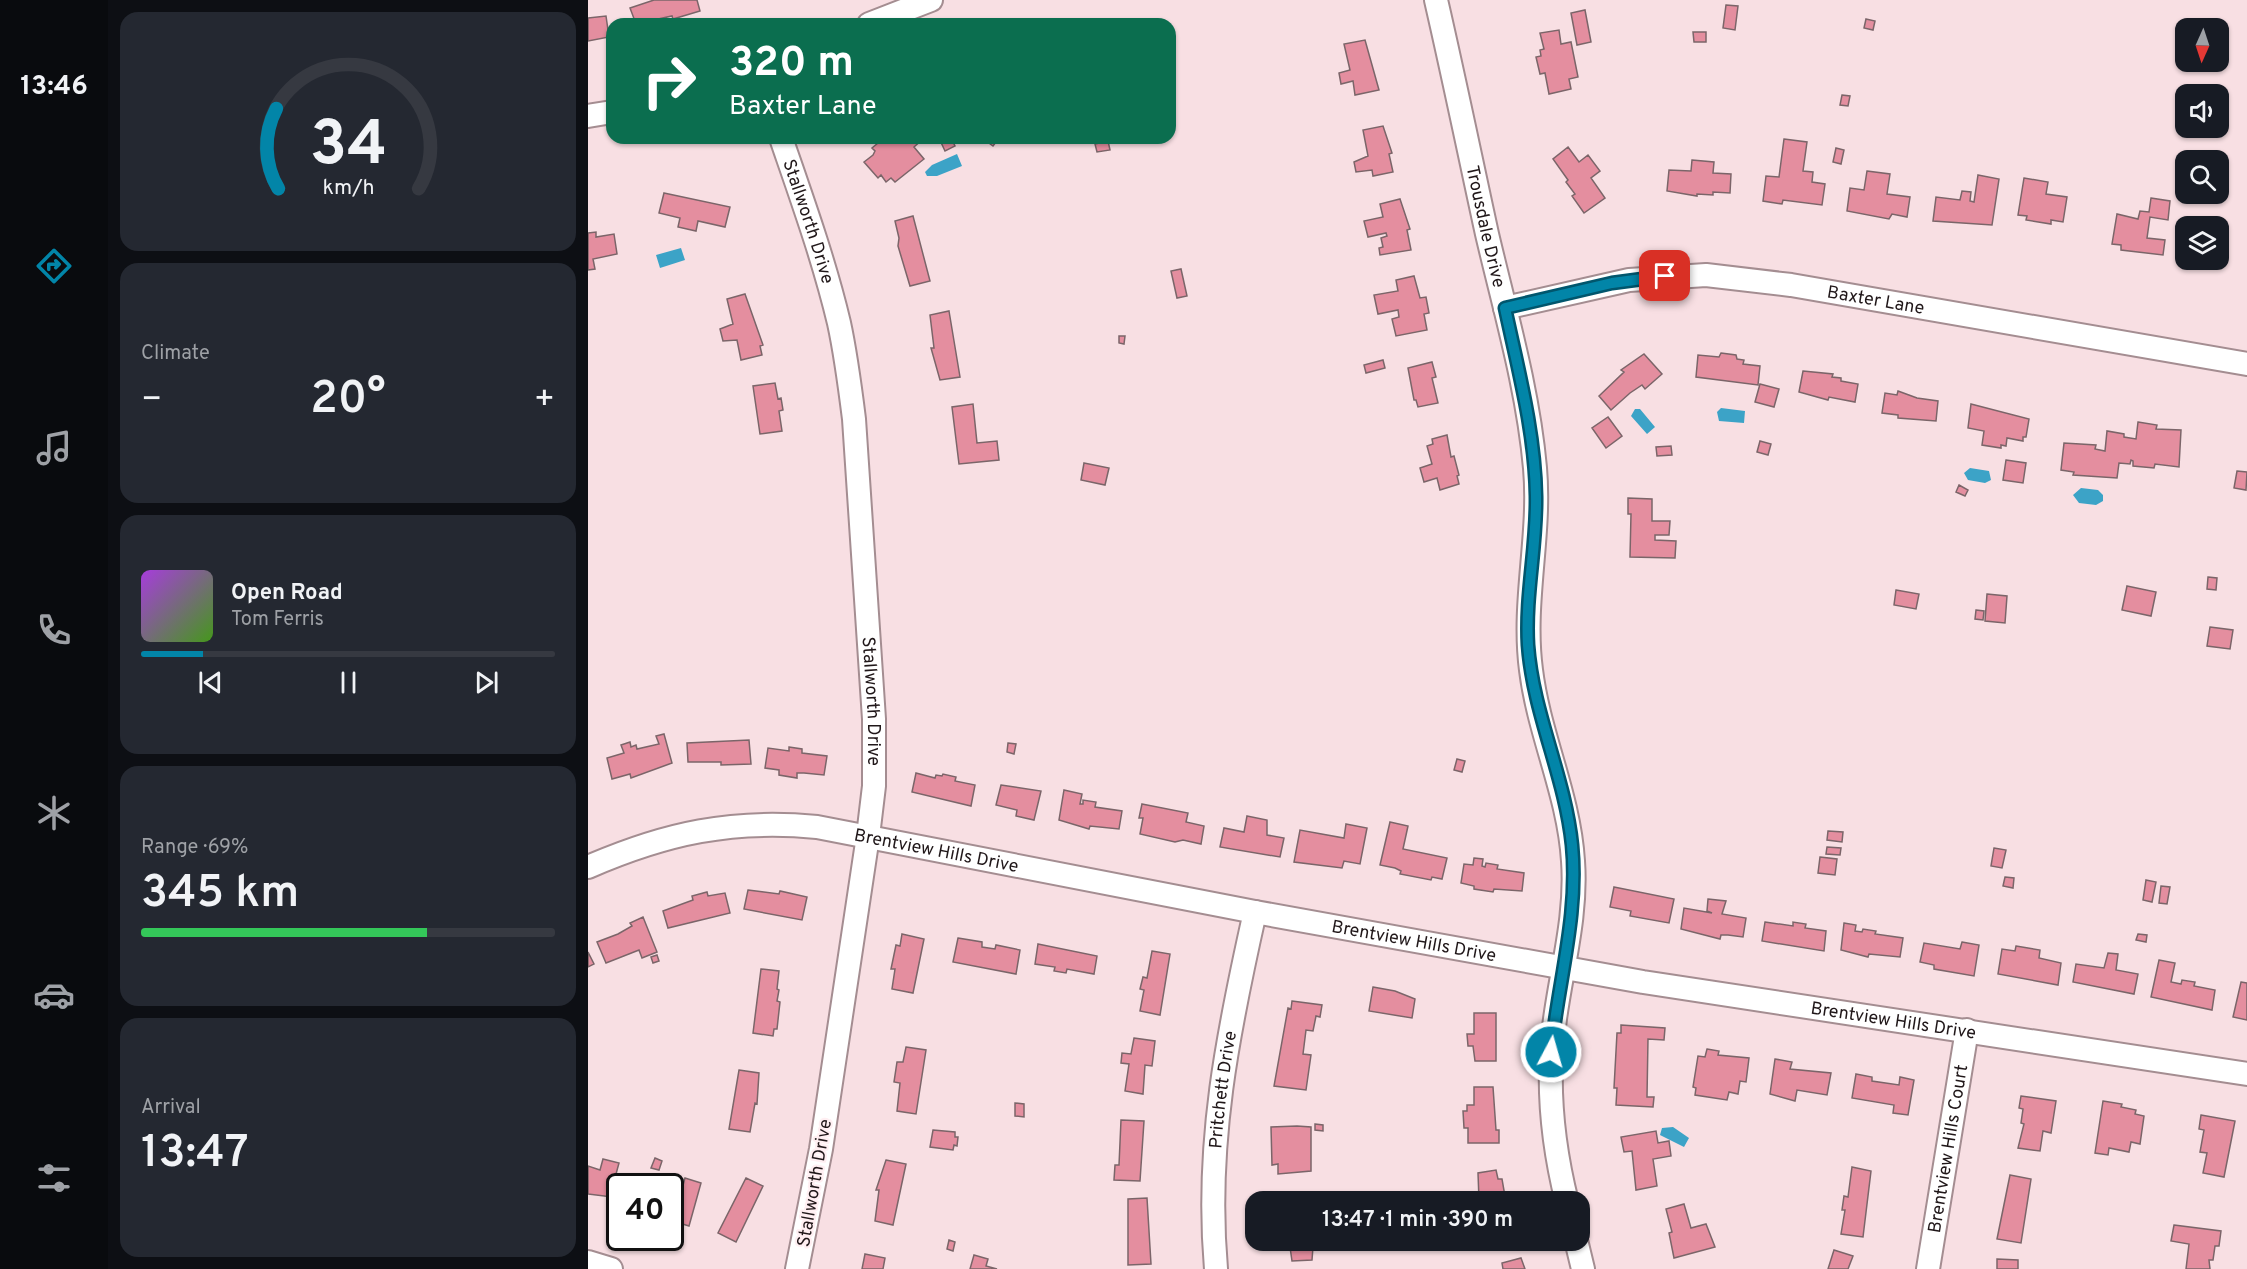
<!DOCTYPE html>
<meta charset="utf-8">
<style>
body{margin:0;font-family:Overpass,sans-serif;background:#242831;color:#f1f3f6;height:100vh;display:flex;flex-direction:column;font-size:22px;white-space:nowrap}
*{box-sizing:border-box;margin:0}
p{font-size:20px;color:#9ea1a6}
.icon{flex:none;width:33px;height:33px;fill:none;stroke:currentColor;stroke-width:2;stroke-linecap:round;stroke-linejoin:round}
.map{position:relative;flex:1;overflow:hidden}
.drawer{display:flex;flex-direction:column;gap:12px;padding:12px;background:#0d0f14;width:480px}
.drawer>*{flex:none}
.guide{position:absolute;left:18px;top:18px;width:570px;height:126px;border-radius:18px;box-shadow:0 2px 4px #0004;background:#0b6e4f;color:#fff;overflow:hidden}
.needle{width:39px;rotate:183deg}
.fabs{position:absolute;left:1587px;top:18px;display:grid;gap:12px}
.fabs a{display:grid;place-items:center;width:54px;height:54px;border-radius:12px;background:#171b24;box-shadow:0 2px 4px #0004;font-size:30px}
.speed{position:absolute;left:18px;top:1173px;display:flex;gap:12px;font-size:30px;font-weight:700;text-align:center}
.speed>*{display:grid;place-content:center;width:78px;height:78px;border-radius:50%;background:#171b24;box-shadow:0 2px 4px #0004;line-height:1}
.speed .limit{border:3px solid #111;border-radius:9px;background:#fff;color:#111}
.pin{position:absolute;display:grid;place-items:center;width:51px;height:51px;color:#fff;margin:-26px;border-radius:12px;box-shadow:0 3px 9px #0006}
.me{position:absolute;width:66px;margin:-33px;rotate:6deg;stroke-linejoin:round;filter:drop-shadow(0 0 4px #0008)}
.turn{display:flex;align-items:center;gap:21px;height:126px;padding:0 24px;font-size:27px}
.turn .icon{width:78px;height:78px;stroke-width:2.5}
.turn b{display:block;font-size:42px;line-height:51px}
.big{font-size:45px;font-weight:600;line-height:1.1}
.drawer .tile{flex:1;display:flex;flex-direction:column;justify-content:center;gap:9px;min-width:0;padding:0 21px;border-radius:18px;background:#242831}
.drawer .dial{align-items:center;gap:0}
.dial svg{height:156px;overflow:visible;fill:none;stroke:#363941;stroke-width:7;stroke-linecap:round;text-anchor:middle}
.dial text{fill:#f1f3f6;stroke:none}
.song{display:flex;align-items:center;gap:18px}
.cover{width:72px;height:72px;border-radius:9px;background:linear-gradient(135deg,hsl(280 70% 55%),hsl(100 70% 35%))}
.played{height:6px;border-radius:3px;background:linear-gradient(90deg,#0285a8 15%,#363941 15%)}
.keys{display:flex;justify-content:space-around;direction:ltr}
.heat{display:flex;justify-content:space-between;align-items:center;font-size:33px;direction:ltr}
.charge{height:9px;border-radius:4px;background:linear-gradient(90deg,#34c759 69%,#363941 0)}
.trip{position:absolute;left:657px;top:1191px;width:345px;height:60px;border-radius:18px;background:#171b24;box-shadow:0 2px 4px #0004;font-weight:600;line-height:60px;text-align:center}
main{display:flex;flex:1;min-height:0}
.tabs{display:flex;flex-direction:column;width:108px;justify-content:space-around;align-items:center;background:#090b0e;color:#9ea1a6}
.tabs .icon{width:42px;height:42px}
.tabs .active{color:#0285a8}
.tabs b{font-size:27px;color:#f1f3f6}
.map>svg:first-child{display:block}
.water{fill:#3ca3c7}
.building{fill:#e48e9f;stroke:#7b6569;stroke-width:1.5}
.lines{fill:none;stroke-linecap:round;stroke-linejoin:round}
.minor-casing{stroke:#a48d91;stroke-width:26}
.minor{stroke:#fff;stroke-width:22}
.route-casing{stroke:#01566d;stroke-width:15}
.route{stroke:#0285a8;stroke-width:10}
.labels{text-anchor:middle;stroke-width:4.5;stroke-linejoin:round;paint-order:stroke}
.street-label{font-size:18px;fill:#201719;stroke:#ffeff2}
</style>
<main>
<nav class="tabs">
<b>13:46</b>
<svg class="icon active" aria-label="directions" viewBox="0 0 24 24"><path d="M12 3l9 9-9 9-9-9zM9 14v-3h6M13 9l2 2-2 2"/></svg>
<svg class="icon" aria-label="music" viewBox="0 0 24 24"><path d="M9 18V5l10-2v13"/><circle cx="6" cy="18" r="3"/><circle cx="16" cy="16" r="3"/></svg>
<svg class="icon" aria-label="phone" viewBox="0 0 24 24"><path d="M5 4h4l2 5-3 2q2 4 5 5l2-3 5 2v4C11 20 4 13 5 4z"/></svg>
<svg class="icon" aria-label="climate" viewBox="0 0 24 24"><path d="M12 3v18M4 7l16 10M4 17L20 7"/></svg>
<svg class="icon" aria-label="car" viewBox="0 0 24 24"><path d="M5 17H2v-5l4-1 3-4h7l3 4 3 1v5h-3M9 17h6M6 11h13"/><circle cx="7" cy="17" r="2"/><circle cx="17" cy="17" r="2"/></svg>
<svg class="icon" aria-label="filters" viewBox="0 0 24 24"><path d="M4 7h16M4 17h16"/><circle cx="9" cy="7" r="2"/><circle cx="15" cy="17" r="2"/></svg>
</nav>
<section class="drawer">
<div class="tile dial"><svg viewBox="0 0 100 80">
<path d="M14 69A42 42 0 1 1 86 69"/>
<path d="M14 69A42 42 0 0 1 13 28" stroke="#0285a8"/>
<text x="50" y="56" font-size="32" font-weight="700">34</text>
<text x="50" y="72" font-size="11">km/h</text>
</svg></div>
<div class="tile"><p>Climate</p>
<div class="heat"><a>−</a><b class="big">20°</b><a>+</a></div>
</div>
<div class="tile">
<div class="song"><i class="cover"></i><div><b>Open Road</b><p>Tom Ferris</p></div></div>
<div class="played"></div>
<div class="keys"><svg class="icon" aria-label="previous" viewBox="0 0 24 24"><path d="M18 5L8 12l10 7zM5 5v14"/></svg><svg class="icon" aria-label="pause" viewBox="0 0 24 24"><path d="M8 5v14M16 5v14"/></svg><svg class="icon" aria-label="next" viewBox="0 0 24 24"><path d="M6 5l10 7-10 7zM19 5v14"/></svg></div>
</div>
<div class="tile"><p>Range · 69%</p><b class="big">345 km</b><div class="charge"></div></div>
<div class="tile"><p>Arrival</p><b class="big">13:47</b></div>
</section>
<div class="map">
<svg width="1659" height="1269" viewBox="0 0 1659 1269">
<rect width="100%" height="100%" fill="#f8dfe3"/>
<path class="water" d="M369,154L374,166L349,176H339L337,172L344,165Z
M93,248L97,260L72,268L68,255Z
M1133,408L1157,411L1156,423L1131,421L1129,412Z
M1047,409H1052L1067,427L1059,434L1043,416Z
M1382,468L1401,471L1403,480L1397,483L1380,480L1376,473Z
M1493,488L1510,490L1515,495V501L1508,505L1491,503L1485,495Z
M1085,1127L1101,1138L1096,1147L1072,1135L1074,1128Z"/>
<path class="building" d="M66,0H109L112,11L85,19L84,16L48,24L42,8Z
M1138,5L1150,6L1147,30L1135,28Z
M997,10L1003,42L989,45L983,13Z
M18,16L21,37L0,41V18Z
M1278,19L1287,21L1285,30L1276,28Z
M971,30L973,44L983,42L990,77L981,79L983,89L961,94L957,73L952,74L948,57L953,56L952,50L956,49L952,33Z
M1105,32H1118V42H1106Z
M777,40L791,90L767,95L765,81L753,84L751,73L762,70L756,44Z
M1254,95L1262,96L1260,106L1252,105Z
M795,126L804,153L801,154L805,172L785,176L784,170L768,172L766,162L780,156L775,130Z
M296,138H336L326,147L336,159L307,182L303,178L298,182L293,175L290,178L276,162L285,155L287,151L284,148Z
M351,138H363L367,146L357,151Z
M394,138H411L405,146Z
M1196,139L1219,142L1215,171L1225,172L1224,182L1237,184L1234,205L1195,200L1194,204L1175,201L1178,176L1191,177Z
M520,141L522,150L509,152L507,144Z
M980,147L991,162L1000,155L1012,171L1003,178L1017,198L996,213L984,196L987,194L978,182L980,180L965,159Z
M1248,148L1256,150L1253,164L1245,162Z
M1104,160L1126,162L1125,173L1143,174L1142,193L1125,192V195L1109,194V196L1079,191L1081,170L1103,171Z
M1279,171L1302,174L1299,194L1322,197L1319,217L1304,214L1301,219L1259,211L1262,188L1276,190Z
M1390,175L1411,179L1404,225L1345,221L1348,197L1372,200L1374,191L1383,192L1382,201L1386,202Z
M1436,178L1460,182L1458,194L1479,197L1475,222L1463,220V224L1438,220L1439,216L1430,215Z
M76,193L142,207L137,227L110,221L108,231L90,227L92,218L71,213Z
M1563,198L1582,201L1580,220L1562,217L1559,238L1577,240L1575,255L1533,250V245L1524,244L1529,214L1550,219L1552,211L1561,212Z
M812,199L822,229L819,230L823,250L792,255L791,248L795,247L793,238L799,236L798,233L780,237L776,221L795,217L792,204Z
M325,216L342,281L322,286L310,246L311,238L307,221Z
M8,232V237L26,234L29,254L5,259L7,269L0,270V233Z
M593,269L599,296L589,298L583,271Z
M826,276L832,298L838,297L841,313L836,314L839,330L808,336L804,319L811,317L810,310L790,314L786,295L810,291L808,280Z
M157,294L175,345L172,346L174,355L153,360L149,340L135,341L132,329L145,324L139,299Z
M361,311L372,377L352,380L343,348H346L342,315Z
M531,336H537L536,344L531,343Z
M1133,353L1148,355L1149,359L1156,360L1155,364L1172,366L1170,385L1108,377L1110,355L1131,357Z
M1056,354L1074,374L1057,389L1054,385L1042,393L1023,410L1011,396L1036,372L1033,370Z
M795,360L797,368L778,373L776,365Z
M844,362L848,377L844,378L850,403L830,407L828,400H826L820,368Z
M1215,371L1245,374L1244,377L1253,378V381L1270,384L1267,402L1241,397L1240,400L1211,392Z
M187,383L190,399L193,398L195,410L191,411L194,431L172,434L165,386Z
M1172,384L1191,389L1186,407L1167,402Z
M1310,391L1329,398L1350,401L1348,421L1310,418V415L1294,413L1297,393L1309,395Z
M385,404L389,443L409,441L411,460L371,464L364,407Z
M1383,404L1441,419L1438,437H1435V441L1419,438L1418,446L1413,445V448L1394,445L1396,431L1380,428Z
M1020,417L1034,436L1018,448L1004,428Z
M1550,422L1569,425L1568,429L1593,430L1591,467L1567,464L1566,468L1545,466V461L1543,460L1542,464L1531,463L1529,478L1485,475L1486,472L1473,470L1476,443L1508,445L1507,449L1517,451L1519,431L1536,434V437L1548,439Z
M859,435L863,457L866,456L871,475L869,476L871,484L852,490L849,478L836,482L832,468L844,464L839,446L845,444L844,439Z
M1172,441L1183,444L1180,455L1169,452Z
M1083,446L1084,455L1069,456L1068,447Z
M1418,460L1438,463L1435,483L1415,480Z
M496,463L521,468L517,485L493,480Z
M1649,471L1659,472L1658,490L1646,488Z
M1371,485L1380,490L1377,496L1368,492Z
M1040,498L1064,499V521H1082L1081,535H1067V540L1088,541L1087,558L1042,557L1043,514H1040Z
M1620,577L1629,578L1628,590L1619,589Z
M1539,586L1568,592L1563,616L1534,610Z
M1308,590L1331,594L1328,609L1306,605Z
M1399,594L1419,596L1417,623L1397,621Z
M1388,610L1396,611L1395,620L1387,619Z
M1622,627L1645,630L1642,649L1619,646Z
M76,734L84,763L43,778L42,774L24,779L19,758L36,753L33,745L42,742L43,747L48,745L49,749L71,744L68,736Z
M161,740L163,764L133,765V762H100L99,743Z
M420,743L428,744L426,754L419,752Z
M201,747L214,749V753L239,756L236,775L216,773H209V778L191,775V770L177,768L180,748L201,751Z
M869,759L877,761L874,772L866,770Z
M328,773L347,778L348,775L354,776L355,774L368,777L367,781L387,785L383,806L324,792Z
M413,785L453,791L446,820L428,816L429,810L408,805Z
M476,790L494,794L492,804H495V800L508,802L507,807L534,811L531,829L502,826L501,829L471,820Z
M554,804L600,813L598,822L616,826L613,844L595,840L587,842L552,834L555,818H551Z
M659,816L679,820V835L696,838L692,857L632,847L636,828L656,832Z
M802,822L820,826L815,849L859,858L854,879L844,877L843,880L812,874L813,871L807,868L792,865Z
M758,824L779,828L772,864L756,861L754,868L706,862L712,830L756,838Z
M1240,831L1255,832L1254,842L1239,840Z
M1239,847L1253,848L1252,855L1238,854Z
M1406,848L1418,850L1414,868L1403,866Z
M1232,857L1249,859L1247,875L1230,873Z
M886,858L895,859L894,866L897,867L898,863L910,865L909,869L936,873L934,891L906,889L905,892L886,889V886L873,883L876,864L885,865Z
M1417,877L1426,878L1425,888L1415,886Z
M1558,880L1568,882L1564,902L1555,900Z
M1573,886L1582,887L1579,904L1571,903Z
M1026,887L1086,899L1081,923L1042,916L1043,911L1022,907Z
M160,890L191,894L192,891L219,897L214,920L156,909Z
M119,892L120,896L137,893L142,913L80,928L75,911L105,900L104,896Z
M1120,899L1138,901L1134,914L1158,918L1155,937L1140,935H1133L1132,939L1093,929L1096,908L1124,913L1119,911Z
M55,917L69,952L54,958L51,950L18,963L9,942L30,934L44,926L42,923Z
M1177,922L1205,926V922L1218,924L1217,928L1238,931L1236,951L1174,941Z
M1256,923L1268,925L1267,931L1274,932L1275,929L1288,931L1287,934L1315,938L1312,957L1281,954L1280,957L1253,950Z
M314,934L336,939L325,993L304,989L307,969H303L308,945L312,946Z
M1550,934L1559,935L1558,942L1548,940Z
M370,938L394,942V947L407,949L408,945L432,950L428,974L365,962Z
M1374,942L1391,945L1386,976L1346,969V965L1332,962L1336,943L1372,949Z
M450,944L509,956L506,974L479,969L478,973L466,971L467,967L447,964Z
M1428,946L1452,950L1451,958L1473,963L1470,985L1410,974L1414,949L1427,951Z
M564,951L582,954L572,1015L552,1011L556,990L552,989L555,977L559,978Z
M0,952L6,964L0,967Z
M1520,953L1530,954L1528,970L1550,974L1546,994L1485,982L1488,964L1516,968Z
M69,955L71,961L65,963L63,957Z
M1571,960L1587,963L1583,982L1593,984L1594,980L1607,982L1606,986L1627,990L1624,1010L1563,997Z
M173,969L191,971L189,989L191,990L189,1001L192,1002L189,1029H186L185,1036L165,1033Z
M1653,982L1659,983V1020L1645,1017Z
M785,987L807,991L827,999L824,1018L781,1011Z
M704,1001L734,1005L732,1017L728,1016L725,1031L718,1030L715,1054L723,1055L718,1090L686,1086L700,1008L703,1009Z
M886,1013H908V1061H887L885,1046H880L879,1034H886Z
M1033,1025L1077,1028L1076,1040L1060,1039L1059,1097H1066L1065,1107L1028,1105L1029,1088H1026L1029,1033H1033Z
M546,1038L567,1041L564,1066L557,1065L555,1094L537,1091L541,1064L533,1063L534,1053L543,1054Z
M318,1047L338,1050L328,1114L309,1111L312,1083L306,1082L309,1062H315Z
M1119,1049L1131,1051L1130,1055L1161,1058L1158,1082L1152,1081L1150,1094L1141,1092L1139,1100L1107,1095L1108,1088L1105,1087L1110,1056L1117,1057Z
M1187,1059L1204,1062L1202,1069L1243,1073L1239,1095L1209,1090L1207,1101L1182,1094Z
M151,1070L171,1073L169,1104L167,1103L162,1132L141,1129Z
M1268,1074L1284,1077V1081L1311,1085L1312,1077L1326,1080L1320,1115L1305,1113L1306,1105L1264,1098Z
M886,1087H905L908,1130H911V1143H880V1128H876L875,1111H879V1105H886Z
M1433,1096L1468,1101L1463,1133L1455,1131L1452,1151L1430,1148L1436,1124L1433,1123L1435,1109L1431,1108Z
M1515,1101L1534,1104L1533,1107L1548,1110L1547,1114L1556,1116L1552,1144L1543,1142L1541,1152L1521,1148L1520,1155L1507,1153Z
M427,1103L436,1104V1117L427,1116Z
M1613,1115L1647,1121L1636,1177L1615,1173L1619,1153L1612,1152L1616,1130L1611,1129Z
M533,1120L556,1121L552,1181L526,1180L527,1165H531Z
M727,1124L735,1125V1131L727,1130Z
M709,1126L723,1127V1171L690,1174V1164L684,1165L683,1127Z
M345,1130L367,1132V1137H370L369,1146L366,1145L365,1150L342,1147Z
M1068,1131L1070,1143L1081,1141L1083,1156L1065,1159L1069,1186L1048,1190L1044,1151L1036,1152L1033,1137Z
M67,1158L74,1161L71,1170L63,1168Z
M15,1159L31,1163L28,1174L40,1178L38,1186H32V1198L0,1194V1166L12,1170Z
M298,1160L318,1164L305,1225L287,1221L291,1190H288Z
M1264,1167L1283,1171L1275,1237L1253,1234L1257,1210H1254L1256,1196L1260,1197Z
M908,1170L910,1179H914L918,1202L891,1200L890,1173Z
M1422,1175L1443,1179L1433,1243L1409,1239Z
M97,1178L113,1183L101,1226L85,1221L82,1223V1193L92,1196Z
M158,1178L175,1186L148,1242L130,1233Z
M559,1198L563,1264L540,1265V1199Z
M1096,1204L1103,1228L1118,1224L1127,1247L1086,1258L1081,1233L1084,1232L1078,1209Z
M1586,1225L1633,1231L1631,1246H1627L1625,1260H1621L1622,1269H1598L1601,1244L1583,1241Z
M361,1240L367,1242L365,1251L359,1249Z
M701,1240H735V1247H725L724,1260L704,1261Z
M1246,1250L1265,1256L1260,1269H1240Z
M277,1254L297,1258L295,1269H274Z
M386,1255L400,1259L398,1266L409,1269H382Z
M933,1258L937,1269H915L914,1263Z
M1409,1259L1430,1260V1269H1409Z"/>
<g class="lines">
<defs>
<g id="minor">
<path id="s1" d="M848,0C866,78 882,156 899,234C917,311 940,389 947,468C953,536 934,602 943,670C951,735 981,795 985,861C989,915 974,967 967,1019C958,1080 964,1142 979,1202"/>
<path d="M281,24L343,0"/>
<path d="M0,116L24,112"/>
<path id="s2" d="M193,138C214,199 236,260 251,323C258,355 262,387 266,419L286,719V786L280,836L233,1149L209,1269"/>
<path id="s3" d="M917,308L1041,280L1118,275L1203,285L1659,364"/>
<path id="s4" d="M0,867C78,833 144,819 229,827L667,912L1055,982L1659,1074"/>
<path d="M988,1240L995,1269"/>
<path d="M0,1262L23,1269"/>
<path id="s5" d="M628,1269C617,1145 640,1032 667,912"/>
<path id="s6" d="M1340,1269L1379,1030"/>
</g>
</defs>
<use href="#minor" class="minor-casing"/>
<use href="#minor" class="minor"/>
</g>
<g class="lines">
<defs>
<path id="route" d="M963,1052C970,982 991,915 984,845C977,776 945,714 940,645C937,595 949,546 948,496C947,432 930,369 917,308L1024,283L1077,276"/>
</defs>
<use href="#route" class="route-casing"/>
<use href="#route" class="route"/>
</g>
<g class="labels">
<g class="street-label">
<text dy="6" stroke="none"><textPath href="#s2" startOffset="88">Stallworth Drive</textPath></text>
<text dy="6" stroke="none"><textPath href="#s1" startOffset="232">Trousdale Drive</textPath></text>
<text dy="6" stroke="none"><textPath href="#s3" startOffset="376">Baxter Lane</textPath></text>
<text dy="6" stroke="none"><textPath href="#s2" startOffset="574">Stallworth Drive</textPath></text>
<text dy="6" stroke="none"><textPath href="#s4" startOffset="357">Brentview Hills Drive</textPath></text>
<text dy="6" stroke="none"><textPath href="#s4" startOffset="843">Brentview Hills Drive</textPath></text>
<text dy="6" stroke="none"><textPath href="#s4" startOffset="1329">Brentview Hills Drive</textPath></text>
<text dy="6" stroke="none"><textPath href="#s5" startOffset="180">Pritchett Drive</textPath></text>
<text dy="6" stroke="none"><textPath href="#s6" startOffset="122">Brentview Hills Court</textPath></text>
<text transform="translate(226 1183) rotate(-80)" y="6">Stallworth Drive</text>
</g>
</g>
</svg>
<div class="fabs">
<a><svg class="needle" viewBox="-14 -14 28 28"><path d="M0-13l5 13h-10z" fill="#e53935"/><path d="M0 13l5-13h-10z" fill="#9ea1a6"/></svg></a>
<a><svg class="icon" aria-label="sound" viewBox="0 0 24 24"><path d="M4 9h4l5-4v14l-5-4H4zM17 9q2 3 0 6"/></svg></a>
<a><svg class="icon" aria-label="search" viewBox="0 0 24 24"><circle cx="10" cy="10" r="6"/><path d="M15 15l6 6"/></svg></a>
<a><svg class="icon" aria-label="layers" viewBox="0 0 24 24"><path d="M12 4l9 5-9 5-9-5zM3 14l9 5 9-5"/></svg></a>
</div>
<div class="speed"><div class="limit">40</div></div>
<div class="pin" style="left:1077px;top:276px;background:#d93025"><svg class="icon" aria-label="arrive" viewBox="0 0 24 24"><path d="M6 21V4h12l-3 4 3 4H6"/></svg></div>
<svg class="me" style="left:963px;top:1052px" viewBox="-20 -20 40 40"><circle r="17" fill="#0285a8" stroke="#fff" stroke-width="3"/><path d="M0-11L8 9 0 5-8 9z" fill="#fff"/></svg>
<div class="trip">13:47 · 1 min · 390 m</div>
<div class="guide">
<div class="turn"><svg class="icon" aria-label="right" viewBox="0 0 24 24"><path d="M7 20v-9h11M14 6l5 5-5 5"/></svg><div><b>320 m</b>Baxter Lane</div></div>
</div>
</div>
</main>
